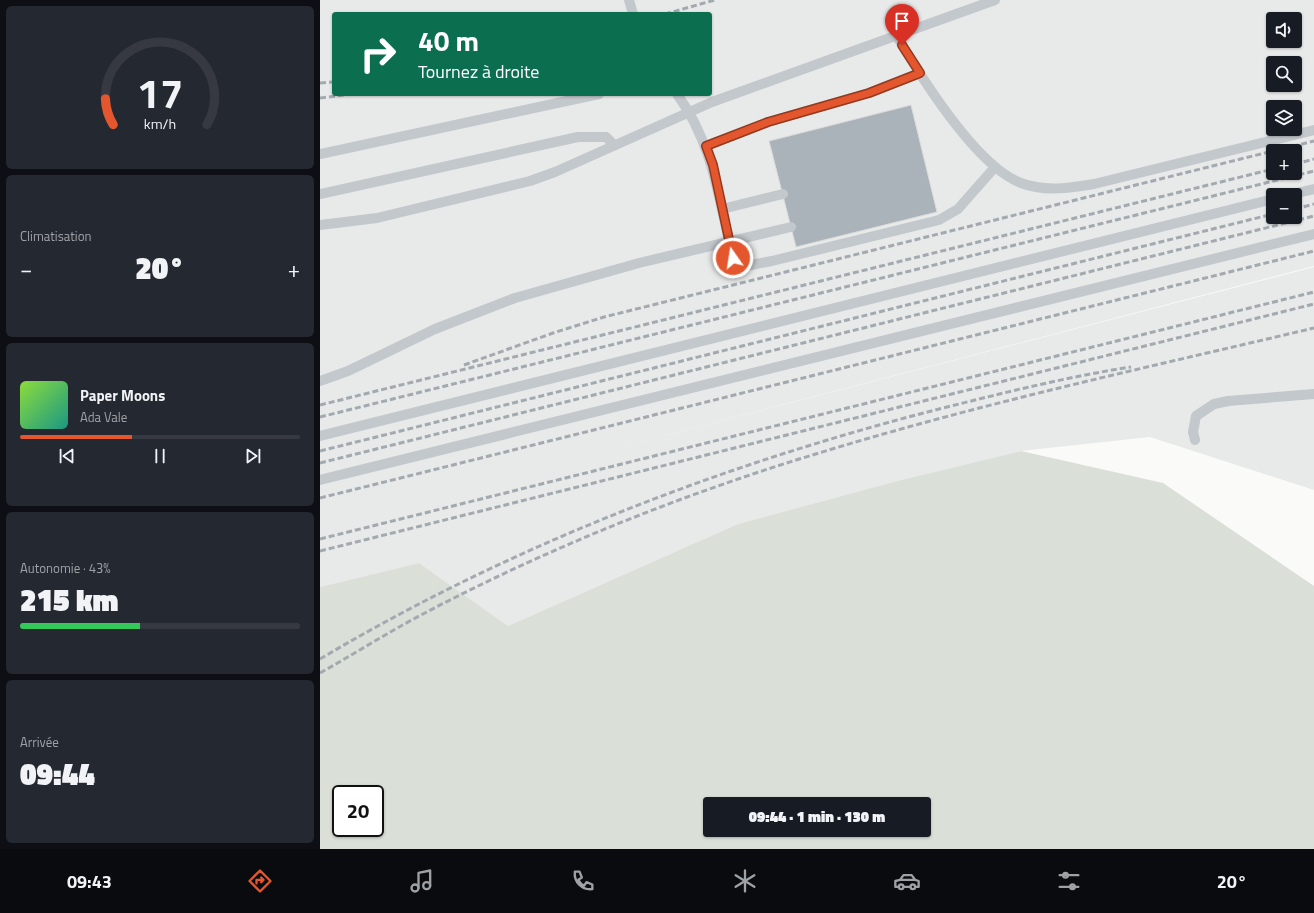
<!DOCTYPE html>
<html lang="fr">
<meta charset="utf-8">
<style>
body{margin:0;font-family:"Titillium Web",sans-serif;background:#242831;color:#f1f3f6;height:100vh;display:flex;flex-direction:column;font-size:15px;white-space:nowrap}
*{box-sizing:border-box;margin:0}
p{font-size:13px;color:#9ea1a6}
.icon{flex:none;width:22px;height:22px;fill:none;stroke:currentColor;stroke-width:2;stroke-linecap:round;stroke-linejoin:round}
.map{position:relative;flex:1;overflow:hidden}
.sheet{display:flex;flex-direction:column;gap:6px;padding:6px;background:#0d0f14;width:320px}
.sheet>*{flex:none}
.top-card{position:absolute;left:12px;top:12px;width:380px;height:84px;border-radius:4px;box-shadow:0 1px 3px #0004;background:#0b6e4f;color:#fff;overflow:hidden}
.buttons{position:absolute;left:946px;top:12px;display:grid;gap:8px}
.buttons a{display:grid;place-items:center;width:36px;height:36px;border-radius:4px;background:#171b24;box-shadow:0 1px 3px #0004;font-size:20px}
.speed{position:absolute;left:12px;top:785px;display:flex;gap:8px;font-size:20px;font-weight:700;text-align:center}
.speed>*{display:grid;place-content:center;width:52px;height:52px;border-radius:50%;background:#171b24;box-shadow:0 1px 3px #0004;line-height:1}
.speed .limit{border:2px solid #111;border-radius:6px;background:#fff;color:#111}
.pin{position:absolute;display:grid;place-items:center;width:34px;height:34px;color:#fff;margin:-41px -17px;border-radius:50% 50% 50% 0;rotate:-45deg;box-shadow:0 0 4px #0007}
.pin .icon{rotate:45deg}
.me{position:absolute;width:44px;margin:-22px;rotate:347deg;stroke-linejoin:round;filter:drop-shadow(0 0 3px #0008)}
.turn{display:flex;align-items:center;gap:14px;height:84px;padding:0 20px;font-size:18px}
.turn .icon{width:52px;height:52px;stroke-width:2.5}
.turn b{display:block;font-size:28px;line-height:34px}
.big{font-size:30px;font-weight:800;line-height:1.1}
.sheet .tile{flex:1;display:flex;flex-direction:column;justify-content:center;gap:6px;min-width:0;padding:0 14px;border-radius:6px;background:#242831}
.sheet .dial{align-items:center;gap:0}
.dial svg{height:104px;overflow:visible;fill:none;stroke:#363941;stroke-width:7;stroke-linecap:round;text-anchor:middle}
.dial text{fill:#f1f3f6;stroke:none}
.song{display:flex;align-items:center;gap:12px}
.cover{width:48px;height:48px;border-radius:6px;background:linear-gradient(135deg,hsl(90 70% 55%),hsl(170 70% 35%))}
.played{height:4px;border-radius:2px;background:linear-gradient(90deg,#e4572e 40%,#363941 40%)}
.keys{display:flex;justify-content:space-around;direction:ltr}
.heat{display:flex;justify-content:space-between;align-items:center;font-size:22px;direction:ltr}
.charge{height:6px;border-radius:3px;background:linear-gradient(90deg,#34c759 43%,#363941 0)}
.trip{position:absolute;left:383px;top:797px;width:228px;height:40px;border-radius:4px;background:#171b24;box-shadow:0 1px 3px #0004;font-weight:800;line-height:40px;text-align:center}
.menu{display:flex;height:64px;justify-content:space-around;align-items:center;background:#090b0e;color:#9ea1a6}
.menu .icon{width:28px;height:28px}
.menu .current{color:#e4572e}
.menu b{font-size:18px;color:#f1f3f6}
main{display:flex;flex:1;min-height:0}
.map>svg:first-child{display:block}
.built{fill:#e8e9e9;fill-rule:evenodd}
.green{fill:#dadfd7;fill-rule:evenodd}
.building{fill:#aab3b9;stroke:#dcdcda}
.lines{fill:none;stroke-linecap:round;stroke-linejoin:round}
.service{stroke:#c3c8cc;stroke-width:10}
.rail{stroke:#a2aab0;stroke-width:3;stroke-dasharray:6 3;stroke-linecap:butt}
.route-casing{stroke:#94391e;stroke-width:10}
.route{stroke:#e4572e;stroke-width:7}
</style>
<main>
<section class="sheet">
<div class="tile dial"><svg viewBox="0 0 100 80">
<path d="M14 69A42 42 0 1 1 86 69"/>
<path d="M14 69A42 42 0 0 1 8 49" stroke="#e4572e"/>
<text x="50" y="56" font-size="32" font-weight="700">17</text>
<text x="50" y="72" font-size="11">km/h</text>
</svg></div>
<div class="tile"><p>Climatisation</p>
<div class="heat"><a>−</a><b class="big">20°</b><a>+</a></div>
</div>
<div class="tile">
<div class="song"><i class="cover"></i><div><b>Paper Moons</b><p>Ada Vale</p></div></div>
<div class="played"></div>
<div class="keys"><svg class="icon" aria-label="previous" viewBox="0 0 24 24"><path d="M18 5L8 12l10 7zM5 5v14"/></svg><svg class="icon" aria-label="pause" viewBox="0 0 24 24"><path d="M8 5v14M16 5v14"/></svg><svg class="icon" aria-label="next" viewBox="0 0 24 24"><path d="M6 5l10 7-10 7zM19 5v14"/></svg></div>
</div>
<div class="tile"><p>Autonomie · 43%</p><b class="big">215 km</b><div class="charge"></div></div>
<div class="tile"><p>Arrivée</p><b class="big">09:44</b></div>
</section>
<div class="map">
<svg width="994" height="849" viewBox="0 0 994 849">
<rect width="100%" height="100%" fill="#fafaf8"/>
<path class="built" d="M0,0H994V266L231,465L994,267V490L830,437L701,451L577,481L418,524L188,626L99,563L0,587ZM14,14H390V94H14ZM953,19H975V41H953ZM953,63H975V85H953ZM953,107H975V129H953ZM953,151H975V173H953ZM953,195H975V217H953Z"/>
<path class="green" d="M701,451L843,483L994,586V849H0V587L99,563L188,626L418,524L577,481ZM21,794H55V828H21ZM390,804H604V830H390Z"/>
<path class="building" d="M591,105L617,212L476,247L449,141Z"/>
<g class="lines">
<path class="service" d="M309,0L313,14
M576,35C601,77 656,166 701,183C724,192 751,188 774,184L994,130
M357,94C394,145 398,199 413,258L420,265H431L452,261L619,220L638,209L675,167
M386,146L448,122L549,93L600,73
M0,154L279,94
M0,194L258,137H286L294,145
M968,195L994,189
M402,209L463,194
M0,225L57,218L210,181L235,172L392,102L675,0
M0,381L28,371L115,329L195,298L319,263L471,227
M0,436L953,199
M875,440L873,432L876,416L894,404L908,401L994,394
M0,480L994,234"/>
<path class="rail" d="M345,14L395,0
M0,83L14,82
M0,98L33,94
M955,151L994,141
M975,164L994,159
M975,209L994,204
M144,365L233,333L284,317L953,151
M0,405L953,169
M0,417L994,171
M0,451L953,214
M0,463L994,216
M0,498L994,251
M0,539L994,292
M0,551L994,304
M0,659C192,545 404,464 619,409C683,393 746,377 811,367
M0,673C34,654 67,633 101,615C228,548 363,494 499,453C662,403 829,367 994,328"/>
</g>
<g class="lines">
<defs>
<path id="route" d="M413,258L393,165L386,146L448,122L549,93L600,73L582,45"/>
</defs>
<use href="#route" class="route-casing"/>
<use href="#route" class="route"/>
</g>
</svg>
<div class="buttons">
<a><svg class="icon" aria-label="sound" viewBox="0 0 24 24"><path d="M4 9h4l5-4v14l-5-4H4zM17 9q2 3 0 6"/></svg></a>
<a><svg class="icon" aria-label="search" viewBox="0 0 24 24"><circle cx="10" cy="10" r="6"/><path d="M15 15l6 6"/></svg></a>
<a><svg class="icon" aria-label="layers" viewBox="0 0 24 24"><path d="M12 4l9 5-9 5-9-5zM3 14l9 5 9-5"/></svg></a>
<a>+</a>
<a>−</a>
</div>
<div class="speed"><div class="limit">20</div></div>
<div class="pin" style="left:582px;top:45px;background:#d93025"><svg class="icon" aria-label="arrive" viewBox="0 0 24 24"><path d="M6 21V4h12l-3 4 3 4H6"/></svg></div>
<svg class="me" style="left:413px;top:258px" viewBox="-20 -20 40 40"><circle r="17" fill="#e4572e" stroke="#fff" stroke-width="3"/><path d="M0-11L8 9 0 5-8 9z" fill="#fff"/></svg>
<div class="trip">09:44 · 1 min · 130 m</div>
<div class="top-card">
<div class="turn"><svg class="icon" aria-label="right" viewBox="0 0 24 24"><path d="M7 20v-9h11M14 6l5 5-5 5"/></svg><div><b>40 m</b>Tournez à droite</div></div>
</div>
</div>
</main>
<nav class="menu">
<b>09:43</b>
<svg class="icon current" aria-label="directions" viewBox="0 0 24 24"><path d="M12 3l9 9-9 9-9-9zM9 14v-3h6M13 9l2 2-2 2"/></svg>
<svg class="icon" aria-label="music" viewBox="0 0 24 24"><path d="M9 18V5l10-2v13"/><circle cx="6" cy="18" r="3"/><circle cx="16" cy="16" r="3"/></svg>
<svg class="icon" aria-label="phone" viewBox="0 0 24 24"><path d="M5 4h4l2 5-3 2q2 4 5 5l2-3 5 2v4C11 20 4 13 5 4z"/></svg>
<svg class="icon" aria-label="climate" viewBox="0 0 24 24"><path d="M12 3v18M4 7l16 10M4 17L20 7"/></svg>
<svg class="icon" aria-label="car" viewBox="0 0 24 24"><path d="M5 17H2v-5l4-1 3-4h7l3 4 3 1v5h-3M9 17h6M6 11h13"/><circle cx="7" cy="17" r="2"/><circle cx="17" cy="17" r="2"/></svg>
<svg class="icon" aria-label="filters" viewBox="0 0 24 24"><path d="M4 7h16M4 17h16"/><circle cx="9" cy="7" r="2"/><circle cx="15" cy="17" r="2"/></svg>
<b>20°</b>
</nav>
